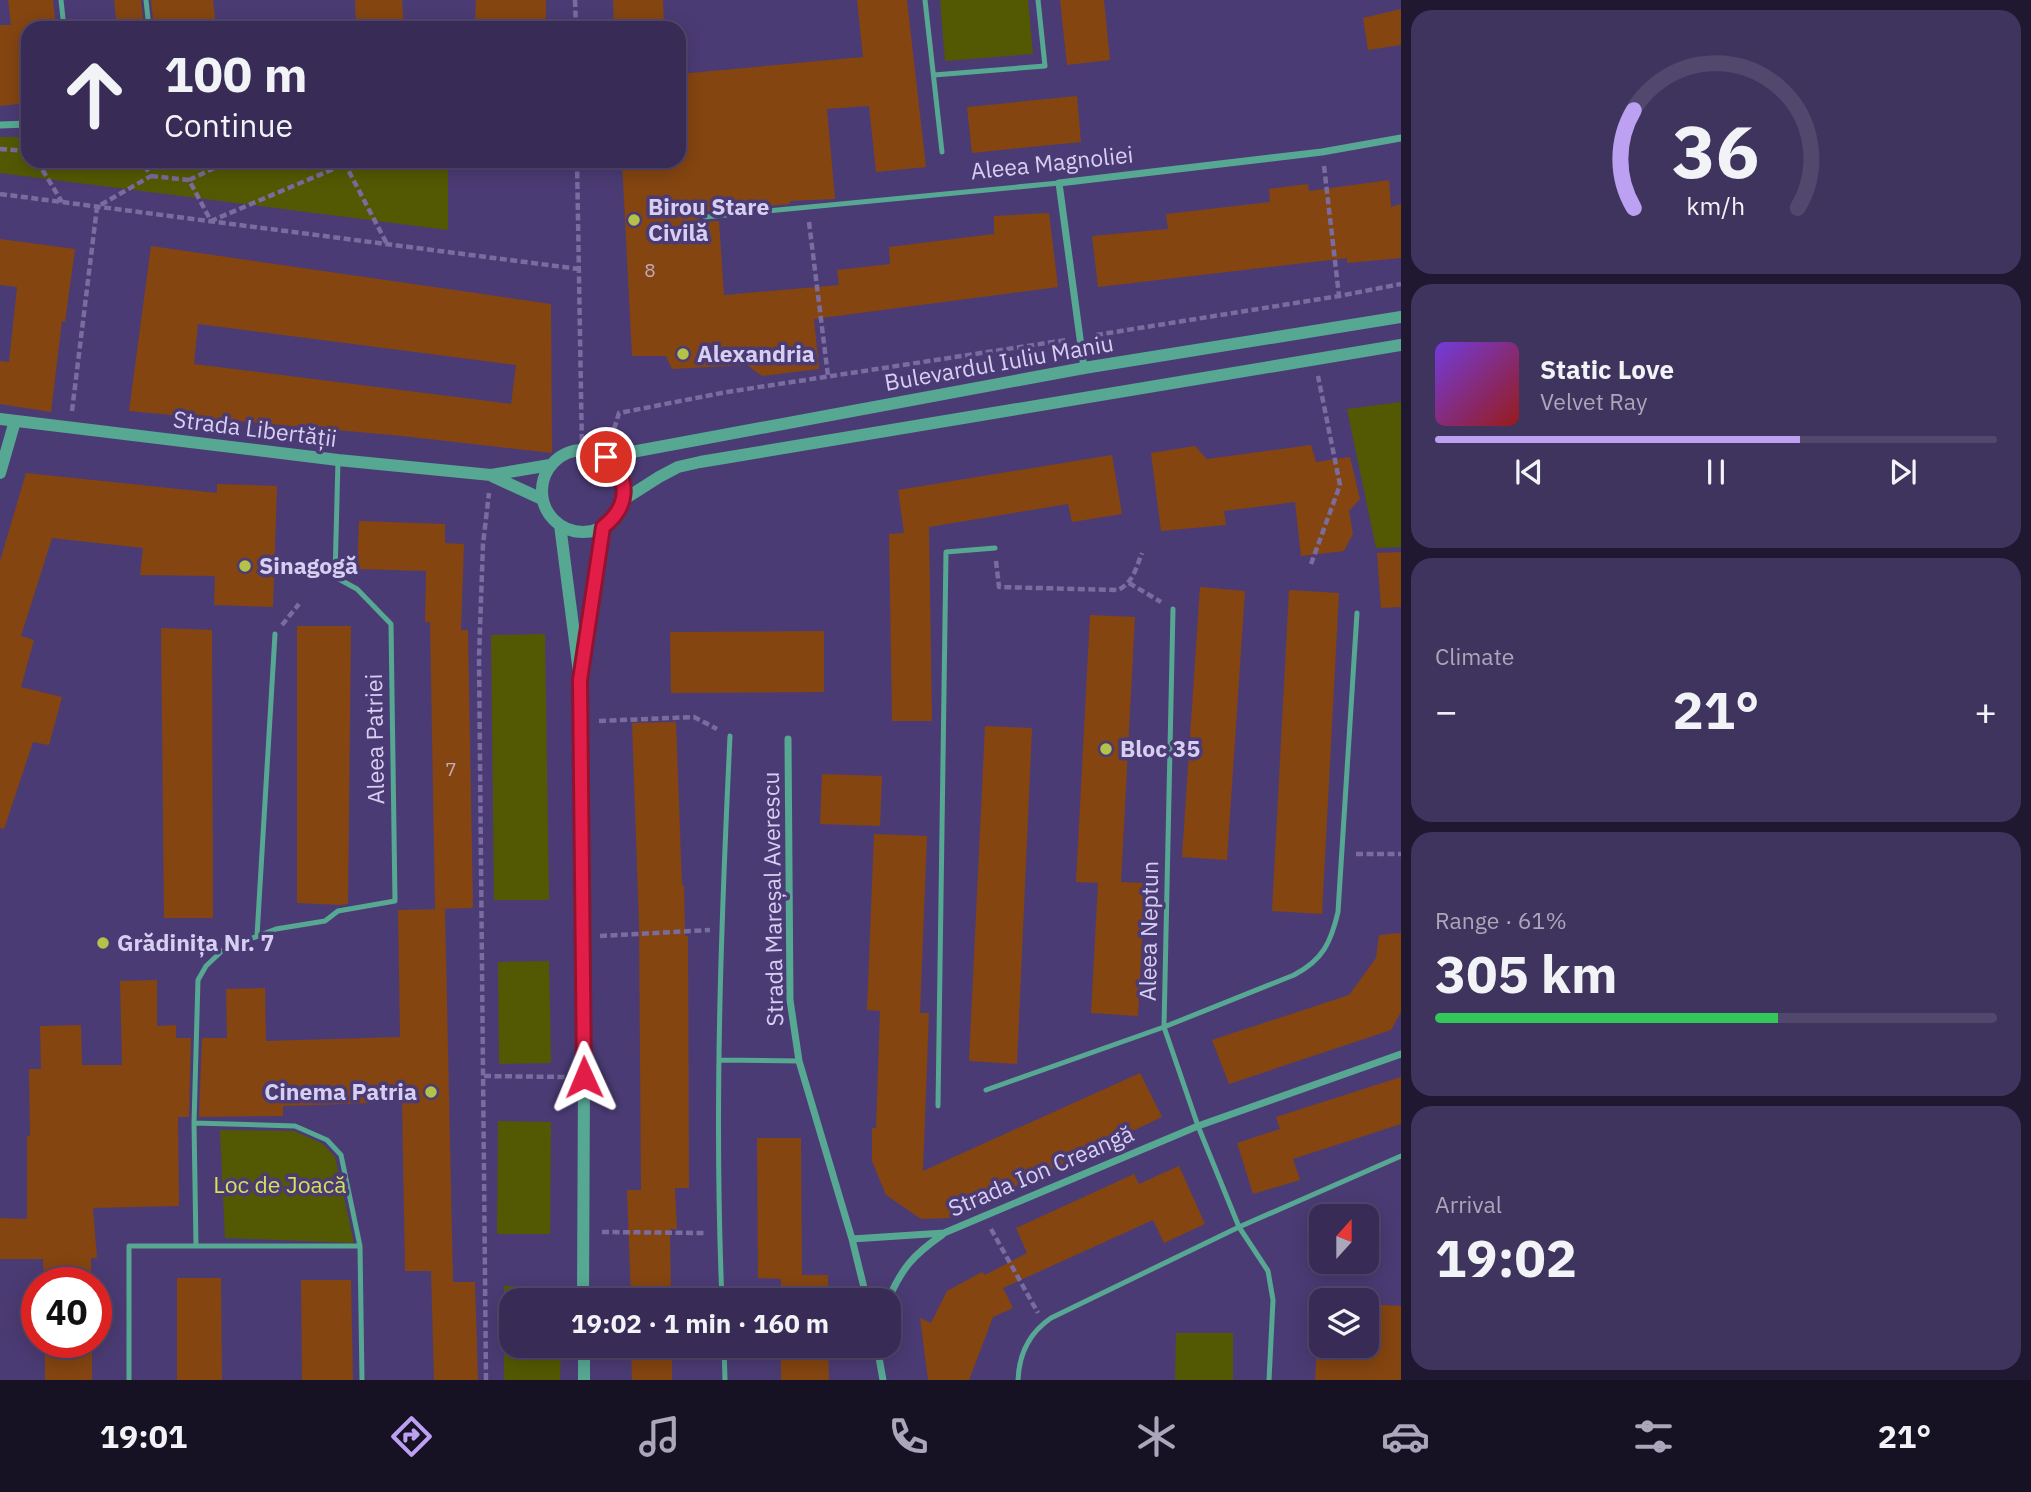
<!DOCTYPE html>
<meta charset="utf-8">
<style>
body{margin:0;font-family:"IBM Plex Sans",sans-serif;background:#3f345d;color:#f1f3f6;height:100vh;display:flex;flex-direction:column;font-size:26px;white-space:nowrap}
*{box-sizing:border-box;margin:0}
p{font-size:23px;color:#aba7ba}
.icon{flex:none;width:38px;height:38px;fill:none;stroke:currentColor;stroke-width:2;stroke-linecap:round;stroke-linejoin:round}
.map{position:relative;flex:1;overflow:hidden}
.drawer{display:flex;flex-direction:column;gap:10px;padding:10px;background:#1f1830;width:630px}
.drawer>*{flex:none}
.hud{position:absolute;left:21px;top:21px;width:665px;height:147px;border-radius:21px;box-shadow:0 4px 18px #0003,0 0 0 2px #52486d;background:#382c57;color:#f1f3f6;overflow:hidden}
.needle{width:46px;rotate:21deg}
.controls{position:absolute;left:1309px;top:1204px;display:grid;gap:14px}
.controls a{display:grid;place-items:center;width:70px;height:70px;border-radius:14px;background:#382c57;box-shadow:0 4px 18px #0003,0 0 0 2px #52486d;font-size:35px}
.speed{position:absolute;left:21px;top:1267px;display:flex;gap:14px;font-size:35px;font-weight:700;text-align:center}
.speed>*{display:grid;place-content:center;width:91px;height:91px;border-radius:50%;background:#382c57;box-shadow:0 4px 18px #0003,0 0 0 2px #52486d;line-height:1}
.speed .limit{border:10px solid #d22;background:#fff;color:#111}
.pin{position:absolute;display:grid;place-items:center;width:60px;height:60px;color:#fff;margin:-30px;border:4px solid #fff;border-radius:50%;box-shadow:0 2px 7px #0007}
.me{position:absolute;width:77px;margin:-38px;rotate:359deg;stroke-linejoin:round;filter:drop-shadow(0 0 5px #0008)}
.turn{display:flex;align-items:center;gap:24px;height:147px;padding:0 28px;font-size:32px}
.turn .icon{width:91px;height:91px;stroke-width:2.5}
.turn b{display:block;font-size:49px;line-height:60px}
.big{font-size:52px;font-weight:800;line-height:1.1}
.drawer .widget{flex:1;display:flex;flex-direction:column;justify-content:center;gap:10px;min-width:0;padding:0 24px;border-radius:21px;background:#3f345d}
.drawer .dial{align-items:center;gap:0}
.dial svg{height:182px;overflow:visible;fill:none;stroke:#52486d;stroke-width:7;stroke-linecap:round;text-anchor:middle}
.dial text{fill:#f1f3f6;stroke:none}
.song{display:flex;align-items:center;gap:21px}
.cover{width:84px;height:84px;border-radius:10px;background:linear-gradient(135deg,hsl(260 70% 55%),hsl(0 70% 35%))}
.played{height:7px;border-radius:4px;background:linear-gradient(90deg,#bca0f2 65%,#52486d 65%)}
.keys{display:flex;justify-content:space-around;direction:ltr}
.heat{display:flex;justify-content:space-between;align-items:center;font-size:38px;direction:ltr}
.charge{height:10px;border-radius:5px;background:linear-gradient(90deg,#34c759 61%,#52486d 0)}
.trip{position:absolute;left:499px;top:1288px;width:402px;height:70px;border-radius:21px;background:#382c57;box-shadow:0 4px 18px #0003,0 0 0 2px #52486d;font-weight:800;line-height:70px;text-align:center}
.dock{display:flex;height:112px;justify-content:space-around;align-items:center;background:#161223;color:#aba7ba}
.dock .icon{width:49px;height:49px}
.dock .selected{color:#bca0f2}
.dock b{font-size:32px;color:#f1f3f6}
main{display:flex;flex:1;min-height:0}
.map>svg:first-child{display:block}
.green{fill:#535902}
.building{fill:#844511;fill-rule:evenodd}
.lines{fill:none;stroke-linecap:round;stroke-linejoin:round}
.path{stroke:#796c9e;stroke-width:4.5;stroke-dasharray:7 3.5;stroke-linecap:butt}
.service{stroke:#57a893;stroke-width:5}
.minor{stroke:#57a893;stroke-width:7}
.tertiary{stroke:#57a893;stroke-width:12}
.route-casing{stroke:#92132f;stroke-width:18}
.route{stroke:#e11d48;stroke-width:12}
.poi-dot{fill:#b5c249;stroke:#4b3b74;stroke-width:2.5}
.labels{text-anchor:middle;stroke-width:7;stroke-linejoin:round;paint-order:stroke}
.number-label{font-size:19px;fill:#c2acba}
.street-label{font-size:23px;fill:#d6cff2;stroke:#4b3b74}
.poi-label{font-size:23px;font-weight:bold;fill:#d6cff2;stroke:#4b3b74;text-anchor:start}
.park-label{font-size:23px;fill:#d4e257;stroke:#4b3b74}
</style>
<main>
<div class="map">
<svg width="1401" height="1380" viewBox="0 0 1401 1380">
<rect width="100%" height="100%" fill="#4b3b74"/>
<path class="green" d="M940,0H1028L1033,54L945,61Z
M0,137H28V161H448V230L0,173Z
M1401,402V547L1376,548L1347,409Z
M545,634L549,900H494L491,635Z
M549,961L551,1063L499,1064L498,962Z
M498,1121L551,1122L550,1234H497Z
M220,1130L294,1131L323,1144L335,1157L354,1243L225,1238Z
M504,1286H561V1300H511V1346H561L560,1380H504Z
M1176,1333H1233V1380H1175Z"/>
<path class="building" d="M8,0H53L56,28H28V103L0,106V25H11Z
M114,0H141L144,28H117Z
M151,0H213L216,28H154Z
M355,0H402L404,28H356Z
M476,0H546V28H492V23L475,22Z
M613,0H663L664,28H614Z
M857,0H907L926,167L876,172L869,106L827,109L835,199L790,201V204L704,212L701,214L700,219L703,222L719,221L724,295L839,285L837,270L890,264L889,247L994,234V216L1049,213L1058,287L814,319L819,369L762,376L747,365L672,369L666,356H632L622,161H679V74L863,57Z
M1060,0H1104L1110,60L1067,65Z
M1401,9V45L1368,50L1363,18Z
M1077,96L1081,142L972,153L967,107Z
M1389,180L1391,207L1401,204V258L1347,263V258L1098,287L1092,236L1168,229L1166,214L1270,202L1269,189L1308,184L1309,191Z
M0,239L75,249L65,322L62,321L51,412L0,404V361L9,362L17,287L0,285Z
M151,246L551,304L552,453L402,436L129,411ZM198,324L516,365L511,404L194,364Z
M1311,445L1316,462L1350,457L1360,499L1349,511L1353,534L1344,551L1301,556L1295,502L1224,511L1226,525L1161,531L1151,453L1195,446L1207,459Z
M1112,455L1122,514L1072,522L1068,504L929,527L932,721H892L889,534L904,533L898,490Z
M26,473L217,493V484L277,486L273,607L214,605L215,576L140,575L143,548L52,538L21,636L34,640L21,687L62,697L49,745L33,742L4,829L0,828V561Z
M359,521L445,524V543L464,544L461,630H468L473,908L435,909L430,622H425L426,571L357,569Z
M1401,552V607L1381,608L1377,553Z
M1200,587L1245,591L1227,860L1182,857Z
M1289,590L1339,593L1322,914L1272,911Z
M1090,615L1135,617L1121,882L1145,883L1138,1016L1091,1013L1098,883L1076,882Z
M297,626H351L348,904L341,905L297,903Z
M161,628L212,630L213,918H164Z
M824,631V692L671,693L670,632Z
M676,722L682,885H684L685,936H688L689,1188H675L677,1229H670L671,1300H631L627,1190H641L639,925L632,723Z
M985,726L1032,728L1017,1064L969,1061Z
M822,774L882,776L880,826L820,824Z
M874,834L927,836L920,1013H929L923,1171L1140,1073L1162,1117L949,1218L921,1219L886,1195L872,1161V1128H876L880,1011L867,1010Z
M445,909L453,1282H475L478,1380H434L431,1271H405L402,1102L283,1106V1116L199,1117L202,1038H227L226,989L265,988L266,1041L400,1037L398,910Z
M1401,933V1012L1391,1030L1229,1084L1212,1040L1349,995L1376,958L1379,935Z
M157,980V1026L176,1025V1038H191L189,1117H178L179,1206L93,1208L97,1258H91V1283H44L43,1259H0V1218L27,1219V1136H30L29,1069H41L40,1026L81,1025L82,1065H122L120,981Z
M1401,1077V1124L1293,1159L1300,1180L1253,1194L1237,1143L1280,1129L1276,1117Z
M757,1138H801L802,1275H828V1300H781V1279L758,1278Z
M1179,1166L1205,1224L1164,1243L1153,1220L1003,1288L1013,1308L993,1317L969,1380H928L920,1318L931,1323L947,1291L982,1272L985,1275L1027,1253L1016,1228L1134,1174L1139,1184Z
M177,1278H221L222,1380H177Z
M301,1280H351L353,1380H302Z
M1367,1304L1401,1306V1380H1315L1317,1346H1367Z
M45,1342H92V1380H45Z
M631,1346H672V1380H632Z
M781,1346H828L829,1380H781Z"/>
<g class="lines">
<path class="path" d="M575,0L576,28
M0,149L28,151
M37,161L62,202
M577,161L582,450
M344,162L387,244
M1324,166L1339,296
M151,176L189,180L211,221L352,161
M189,180L229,161
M0,194L579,269
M809,222L828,376
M1096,335L1339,296L1401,284
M72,411L97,207L151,176L142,161
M611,439L619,413L727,392L1066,340
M996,561L999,587L1118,590C1133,583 1136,568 1142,553
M1311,564L1340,485L1318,376
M1129,583L1161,602
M282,625L299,604
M599,721L694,717L717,729
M1356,854H1401
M600,936L710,930
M484,1076L567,1077
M991,1229L1038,1313
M602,1232L705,1233
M486,1380L479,657L483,544L489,493"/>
<path class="service" d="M61,0L64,28
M146,0L149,28
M925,0L942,152
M934,75L1045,66L1038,0
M705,217L1059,183
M1173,609L1164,1027L1198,1126L1239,1227L1268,1271L1273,1300L1269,1380
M257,936L275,634
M720,1060L799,1061
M986,1090L1164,1027L1294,975C1323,960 1331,942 1338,912L1357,613
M938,1106L946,552L995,548
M194,1123L295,1126L327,1140L341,1155L360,1246L362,1380
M196,1246L194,1123L198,980L206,966L224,949L276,929L325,921L338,911L395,901L391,624L357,589L335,577L338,460
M722,1300C714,1112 721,924 730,736
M724,1346L725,1380
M129,1380V1246H360
M1018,1380C1019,1354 1029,1333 1051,1318L1239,1227L1401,1156"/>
<path class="minor" d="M0,125L28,124
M1084,368L1059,183L1322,152L1401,138
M788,739L790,1000L799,1061L852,1239L867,1300
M852,1239L944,1233L1198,1126L1401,1054
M888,1300C902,1268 913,1255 942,1235
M877,1346L883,1380"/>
<path class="tertiary" d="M0,419L338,460L491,475L550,465
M542 491a41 41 0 1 1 82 0a41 41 0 1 1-82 0Z
M605,457L1084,368L1401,317
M0,473L15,421
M492,476L542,499
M623,500L659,477L678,467L700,462L1401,345
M560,525L580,680L584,1077L583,1300
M583,662L602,527
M584,1346V1380"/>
</g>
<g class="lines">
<defs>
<path id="route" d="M584,1077L580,680L603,527C629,507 631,479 606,457"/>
</defs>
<use href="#route" class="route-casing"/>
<use href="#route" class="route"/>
</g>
<g class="poi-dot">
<circle cx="634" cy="220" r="7"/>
<circle cx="683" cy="354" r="7"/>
<circle cx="245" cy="566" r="7"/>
<circle cx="1106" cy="749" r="7"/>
<circle cx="103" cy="943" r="7"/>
<circle cx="431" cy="1092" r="7"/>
</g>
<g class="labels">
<g class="number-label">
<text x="650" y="277">8</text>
<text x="451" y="776">7</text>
</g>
<g class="street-label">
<text transform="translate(1052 163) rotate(-6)" y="8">Aleea Magnoliei</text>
<text transform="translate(999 363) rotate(-10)" y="8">Bulevardul Iuliu Maniu</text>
<text transform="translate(255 429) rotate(7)" y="8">Strada Libertății</text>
<text transform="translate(375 739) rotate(-91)" y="8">Aleea Patriei</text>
<text transform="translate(773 899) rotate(-91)" y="8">Strada Mareșal Averescu</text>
<text transform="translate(1149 931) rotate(-89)" y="8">Aleea Neptun</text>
<text transform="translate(1041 1171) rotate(-23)" y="8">Strada Ion Creangă</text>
</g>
<g class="poi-label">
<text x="648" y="215">Birou Stare<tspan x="648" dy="26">Civilă</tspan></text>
<text x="697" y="362">Alexandria</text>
<text x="259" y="574">Sinagogă</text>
<text x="1120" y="757">Bloc 35</text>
<text x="117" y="951">Grădinița Nr. 7</text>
<text x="417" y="1100" text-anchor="end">Cinema Patria</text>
</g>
<g class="park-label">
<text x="280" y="1193">Loc de Joacă</text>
</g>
</g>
</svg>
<div class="controls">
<a><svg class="needle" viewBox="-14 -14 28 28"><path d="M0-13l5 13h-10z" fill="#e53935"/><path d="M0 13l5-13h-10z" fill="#aba7ba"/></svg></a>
<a><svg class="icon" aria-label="layers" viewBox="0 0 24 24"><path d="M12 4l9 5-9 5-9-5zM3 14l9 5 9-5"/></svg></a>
</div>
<div class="speed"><div class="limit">40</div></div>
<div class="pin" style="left:606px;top:457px;background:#d93025"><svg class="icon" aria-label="arrive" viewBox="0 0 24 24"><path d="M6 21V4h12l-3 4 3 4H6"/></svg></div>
<svg class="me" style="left:584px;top:1077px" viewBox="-20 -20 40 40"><path d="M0-17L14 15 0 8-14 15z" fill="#e11d48" stroke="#fff" stroke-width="4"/></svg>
<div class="trip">19:02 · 1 min · 160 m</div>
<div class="hud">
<div class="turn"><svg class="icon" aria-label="ahead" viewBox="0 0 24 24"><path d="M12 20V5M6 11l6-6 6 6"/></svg><div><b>100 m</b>Continue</div></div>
</div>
</div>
<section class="drawer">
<div class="widget dial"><svg viewBox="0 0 100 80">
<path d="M14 69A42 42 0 1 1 86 69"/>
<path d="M14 69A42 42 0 0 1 14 26" stroke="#bca0f2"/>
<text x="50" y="56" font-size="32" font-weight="700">36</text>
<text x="50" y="72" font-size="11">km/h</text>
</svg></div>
<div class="widget">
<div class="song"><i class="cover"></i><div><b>Static Love</b><p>Velvet Ray</p></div></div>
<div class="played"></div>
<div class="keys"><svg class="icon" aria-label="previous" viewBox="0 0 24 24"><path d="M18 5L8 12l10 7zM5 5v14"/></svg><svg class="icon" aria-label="pause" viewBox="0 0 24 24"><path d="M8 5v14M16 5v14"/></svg><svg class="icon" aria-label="next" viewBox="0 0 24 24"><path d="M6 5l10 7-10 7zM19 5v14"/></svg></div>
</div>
<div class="widget"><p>Climate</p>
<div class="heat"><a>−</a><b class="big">21°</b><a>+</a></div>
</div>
<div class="widget"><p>Range · 61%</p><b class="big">305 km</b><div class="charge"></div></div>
<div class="widget"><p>Arrival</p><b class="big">19:02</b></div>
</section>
</main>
<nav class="dock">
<b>19:01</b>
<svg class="icon selected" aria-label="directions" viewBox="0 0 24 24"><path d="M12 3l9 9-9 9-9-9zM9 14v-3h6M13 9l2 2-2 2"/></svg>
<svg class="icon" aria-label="music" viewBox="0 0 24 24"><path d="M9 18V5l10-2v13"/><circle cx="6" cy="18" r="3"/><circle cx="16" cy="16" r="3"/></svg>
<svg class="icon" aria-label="phone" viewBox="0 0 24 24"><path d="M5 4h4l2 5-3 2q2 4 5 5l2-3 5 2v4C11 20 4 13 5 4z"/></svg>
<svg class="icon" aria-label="climate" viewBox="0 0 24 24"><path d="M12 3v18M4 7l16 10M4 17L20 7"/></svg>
<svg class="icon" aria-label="car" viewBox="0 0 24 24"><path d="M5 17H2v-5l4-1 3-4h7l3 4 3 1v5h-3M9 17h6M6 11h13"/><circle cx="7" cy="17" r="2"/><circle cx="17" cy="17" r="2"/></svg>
<svg class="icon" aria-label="filters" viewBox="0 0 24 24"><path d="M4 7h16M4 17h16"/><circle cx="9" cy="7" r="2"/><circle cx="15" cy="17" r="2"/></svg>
<b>21°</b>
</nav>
